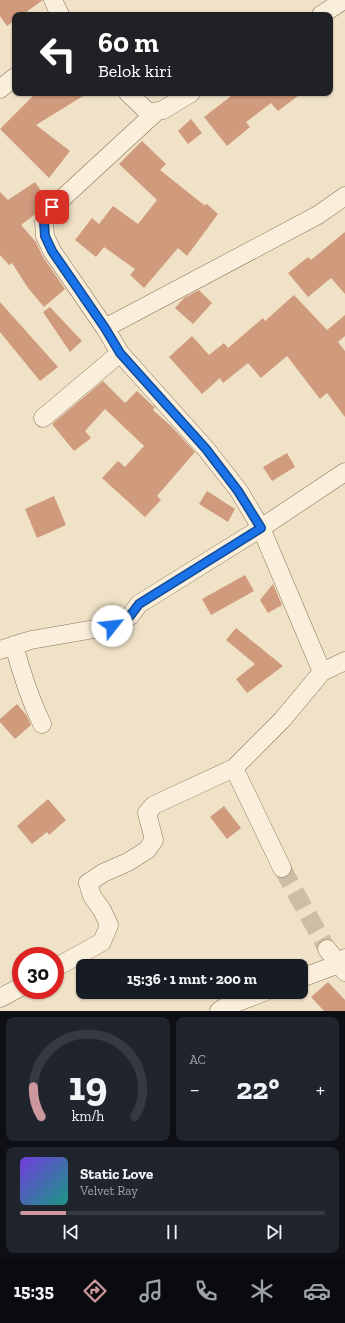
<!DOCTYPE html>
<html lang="id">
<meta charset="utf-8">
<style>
body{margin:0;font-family:"Zilla Slab",serif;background:#20242c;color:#f1f3f6;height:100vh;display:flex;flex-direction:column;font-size:15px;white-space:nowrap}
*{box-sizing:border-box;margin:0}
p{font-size:13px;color:#9ea1a6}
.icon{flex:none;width:22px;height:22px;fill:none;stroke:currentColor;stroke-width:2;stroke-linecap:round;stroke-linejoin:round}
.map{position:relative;height:1011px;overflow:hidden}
.panel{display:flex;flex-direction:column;gap:6px;padding:6px;background:#0d0f14;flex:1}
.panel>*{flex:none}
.banner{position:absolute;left:12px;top:12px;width:321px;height:84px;border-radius:8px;box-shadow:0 1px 3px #0004;background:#202124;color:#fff;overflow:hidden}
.speed{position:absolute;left:12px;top:947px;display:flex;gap:8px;font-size:20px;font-weight:700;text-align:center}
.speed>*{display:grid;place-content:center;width:52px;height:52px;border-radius:50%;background:#171b24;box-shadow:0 1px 3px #0004;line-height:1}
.speed .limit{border:6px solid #d22;background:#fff;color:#111}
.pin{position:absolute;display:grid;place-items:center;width:34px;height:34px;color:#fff;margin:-17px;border-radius:8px;box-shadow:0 2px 6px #0006}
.me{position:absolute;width:44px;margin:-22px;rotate:61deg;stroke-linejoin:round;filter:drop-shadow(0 0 3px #0008)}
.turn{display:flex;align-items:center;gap:14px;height:84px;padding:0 20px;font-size:18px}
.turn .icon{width:52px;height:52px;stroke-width:2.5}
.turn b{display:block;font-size:28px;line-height:34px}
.big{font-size:30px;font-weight:700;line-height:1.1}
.panel .tile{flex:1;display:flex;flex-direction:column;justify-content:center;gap:6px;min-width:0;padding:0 14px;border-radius:8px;background:#20242c}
.panel .dial{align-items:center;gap:0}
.dial svg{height:104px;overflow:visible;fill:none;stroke:#363941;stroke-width:7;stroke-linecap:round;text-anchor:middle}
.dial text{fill:#f1f3f6;stroke:none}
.song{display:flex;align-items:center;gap:12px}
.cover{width:48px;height:48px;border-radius:6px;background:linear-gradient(135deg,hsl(260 70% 55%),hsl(170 70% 35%))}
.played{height:4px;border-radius:2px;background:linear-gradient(90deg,#cc989d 15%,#363941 15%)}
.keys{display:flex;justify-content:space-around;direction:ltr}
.heat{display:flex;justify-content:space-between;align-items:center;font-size:22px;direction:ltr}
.panel .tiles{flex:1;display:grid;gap:6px;grid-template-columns:1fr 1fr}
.tile:last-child{grid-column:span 2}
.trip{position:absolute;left:76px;top:959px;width:232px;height:40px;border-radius:8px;background:#171b24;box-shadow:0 1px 3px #0004;font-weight:700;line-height:40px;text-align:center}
.menu{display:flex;height:64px;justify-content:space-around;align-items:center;background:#090b0e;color:#9ea1a6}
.menu .icon{width:28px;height:28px}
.menu .selected{color:#cc989d}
.menu b{font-size:18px;color:#f1f3f6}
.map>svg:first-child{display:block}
.building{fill:#d09a7c}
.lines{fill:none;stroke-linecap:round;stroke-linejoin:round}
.street-tunnel{stroke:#ccbea6;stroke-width:18;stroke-dasharray:18 9;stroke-linecap:butt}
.street-casing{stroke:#8d735b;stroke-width:19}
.street{stroke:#faefdb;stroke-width:18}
.route-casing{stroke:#114b97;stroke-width:10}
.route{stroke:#1a73e8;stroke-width:7}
</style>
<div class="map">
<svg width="345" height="1011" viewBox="0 0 345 1011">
<rect width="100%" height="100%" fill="#f0e2c7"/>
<path class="building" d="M0,0H43L22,15H15V20L7,26L0,16Z
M36,93H88L36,125L70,151L49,178L0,129Z
M235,93H302L278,111L271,103L246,122L250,127L227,146L204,117Z
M191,119L202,133L188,144L178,131Z
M142,141L166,164L160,170L204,205L207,204L218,214L187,256L178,248L144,288L130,275L135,269L104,247L96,257L75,240L92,218L99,224L113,206L138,224L157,200L119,164Z
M35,182L46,198L37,213L21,225L36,242L43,257L65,289L44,307L28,288L12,263L9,265L0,255V192L8,200Z
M345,232V294L331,278L308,297L288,273L308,257L311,260Z
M199,290L212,303L193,324L175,308L184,298Z
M294,295L327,330L345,315V336L338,342L345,351V417L327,393L320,399L287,356L261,378L248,363L223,383L220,378L202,394L169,357L192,336L209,355L224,343L228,348L263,318L265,321Z
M0,302L58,367L40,381L0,332Z
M50,307L82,341L70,352L43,312Z
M103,381L125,403L137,391L153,406L155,407L153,410L171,426L195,452L157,496L161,500L145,517L102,478L118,461L125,467L144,446L105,409L85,431L91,438L74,451L52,424Z
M287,453L295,467L272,481L263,467Z
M207,491L235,509L228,522L199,504Z
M54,496L66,525L37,538L25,509Z
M245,575L254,591L211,615L202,599Z
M273,584L282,605L268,613L260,600Z
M236,628L283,666L247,693L236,679L255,664L226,640Z
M17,704L27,716L31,725L15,739L0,722V719Z
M48,799L66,820L49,835L47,832L32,844L17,826Z
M224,806L241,828L227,839L210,817Z
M328,982L345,1000V1011H324L311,997Z"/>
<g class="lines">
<path class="street-tunnel" d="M282,868L327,949"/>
<defs>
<path id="street" d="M53,0L60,15
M321,15L344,0
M0,89L15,77
M128,93L149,113L163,110L191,93
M156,112L65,196L52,207L44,222L45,236L52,251L105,328L120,353L206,449L239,491L261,528L322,672
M105,328L318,215L345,196
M43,418L120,353
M14,645C21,672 30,699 42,724
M0,650L31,640L112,626L130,616L139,604L261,528L345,472
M234,768L282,868
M327,949L345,972
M55,968L102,942L109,925L102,910L92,896L88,883L103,873L128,862L147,850L154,840L147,813L154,805L234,768L282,720L322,672L345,661
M301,978L339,964L345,958
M0,998L21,987
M219,1011L225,1007L264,992"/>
</defs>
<use href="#street" class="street-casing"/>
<use href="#street" class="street"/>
</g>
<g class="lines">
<defs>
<path id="route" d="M52,207L44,222L45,236L52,251L105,328L120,353L206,449L238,491L261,528L139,604L130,616L112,626"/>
</defs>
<use href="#route" class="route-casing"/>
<use href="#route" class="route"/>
</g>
</svg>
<div class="speed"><div class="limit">30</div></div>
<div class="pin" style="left:52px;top:207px;background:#d93025"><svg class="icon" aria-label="arrive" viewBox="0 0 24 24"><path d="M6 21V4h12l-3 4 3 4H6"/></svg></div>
<svg class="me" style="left:112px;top:626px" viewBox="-20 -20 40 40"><circle r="19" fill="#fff"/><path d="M0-13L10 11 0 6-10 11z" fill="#1a73e8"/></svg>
<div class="trip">15:36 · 1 mnt · 200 m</div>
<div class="banner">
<div class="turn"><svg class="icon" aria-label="left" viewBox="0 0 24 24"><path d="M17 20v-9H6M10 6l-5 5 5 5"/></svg><div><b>60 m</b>Belok kiri</div></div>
</div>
</div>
<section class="panel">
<div class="tiles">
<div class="tile dial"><svg viewBox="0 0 100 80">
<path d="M14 69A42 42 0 1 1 86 69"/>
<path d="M14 69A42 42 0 0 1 8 46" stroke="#cc989d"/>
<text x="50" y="56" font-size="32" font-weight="700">19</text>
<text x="50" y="72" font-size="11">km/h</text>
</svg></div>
<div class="tile"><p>AC</p>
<div class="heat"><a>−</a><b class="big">22°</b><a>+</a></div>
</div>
<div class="tile">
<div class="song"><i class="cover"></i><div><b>Static Love</b><p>Velvet Ray</p></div></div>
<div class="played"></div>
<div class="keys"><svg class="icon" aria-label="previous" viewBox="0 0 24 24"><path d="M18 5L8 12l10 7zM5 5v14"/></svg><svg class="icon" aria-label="pause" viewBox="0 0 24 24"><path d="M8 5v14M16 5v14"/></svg><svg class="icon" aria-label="next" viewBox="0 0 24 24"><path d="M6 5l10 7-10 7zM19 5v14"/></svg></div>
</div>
</div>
</section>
<nav class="menu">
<b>15:35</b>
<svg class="icon selected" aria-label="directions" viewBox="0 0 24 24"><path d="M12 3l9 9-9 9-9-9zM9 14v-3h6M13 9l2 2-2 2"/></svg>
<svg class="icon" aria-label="music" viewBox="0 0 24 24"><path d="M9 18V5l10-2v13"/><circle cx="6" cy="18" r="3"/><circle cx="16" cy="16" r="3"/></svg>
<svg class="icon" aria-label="phone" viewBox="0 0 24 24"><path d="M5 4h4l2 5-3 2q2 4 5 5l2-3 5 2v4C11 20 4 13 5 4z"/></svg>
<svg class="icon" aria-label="climate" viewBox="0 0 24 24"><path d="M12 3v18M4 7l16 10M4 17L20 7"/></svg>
<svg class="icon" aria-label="car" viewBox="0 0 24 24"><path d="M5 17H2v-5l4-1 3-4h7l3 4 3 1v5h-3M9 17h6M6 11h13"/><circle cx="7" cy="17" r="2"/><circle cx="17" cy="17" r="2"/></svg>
</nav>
